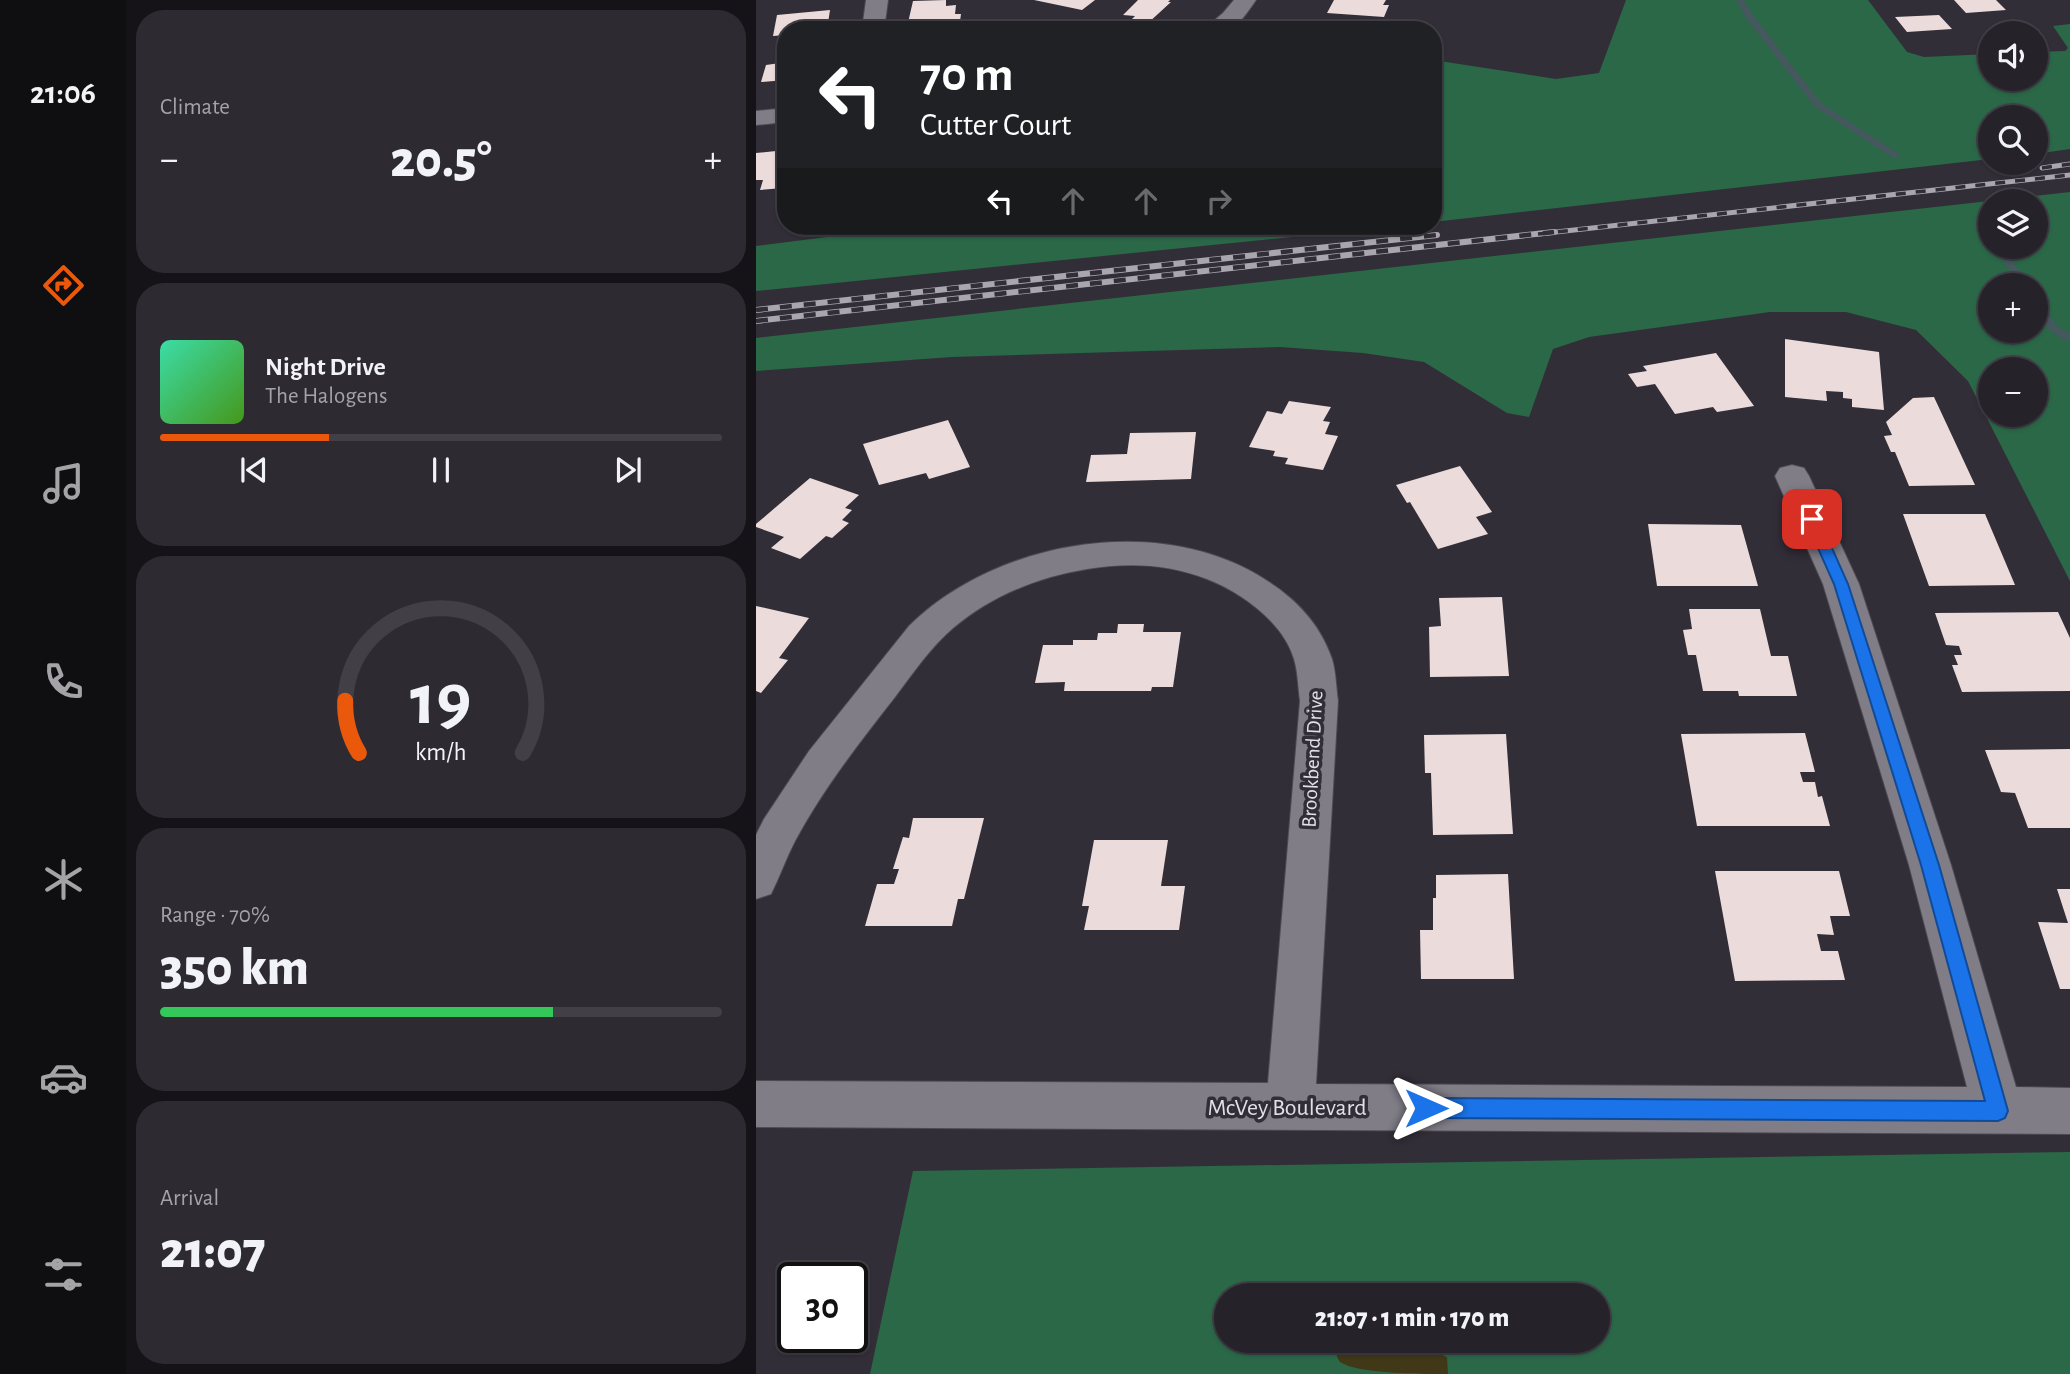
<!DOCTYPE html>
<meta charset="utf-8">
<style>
body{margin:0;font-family:"Alegreya Sans",sans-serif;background:#2e2a32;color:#f1f3f6;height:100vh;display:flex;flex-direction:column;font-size:26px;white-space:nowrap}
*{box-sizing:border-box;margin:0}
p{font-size:23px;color:#a4a4a8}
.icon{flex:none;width:38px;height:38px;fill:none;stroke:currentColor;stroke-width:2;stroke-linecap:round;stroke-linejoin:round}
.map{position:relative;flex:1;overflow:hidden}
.side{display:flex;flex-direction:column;gap:10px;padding:10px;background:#151317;width:630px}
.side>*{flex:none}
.hud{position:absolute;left:21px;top:21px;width:665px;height:214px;border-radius:28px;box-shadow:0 2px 5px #0004,0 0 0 2px #423f47;background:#202124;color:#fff;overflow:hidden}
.tools{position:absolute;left:1222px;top:21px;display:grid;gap:14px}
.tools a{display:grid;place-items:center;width:70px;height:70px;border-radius:50%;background:#26222a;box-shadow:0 2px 5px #0004,0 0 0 2px #423f47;font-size:35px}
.speed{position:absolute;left:21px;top:1262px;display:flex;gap:14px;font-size:35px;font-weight:700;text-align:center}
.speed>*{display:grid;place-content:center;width:91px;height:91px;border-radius:50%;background:#26222a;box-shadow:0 2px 5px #0004,0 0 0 2px #423f47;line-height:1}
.speed .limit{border:4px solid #111;border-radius:10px;background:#fff;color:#111}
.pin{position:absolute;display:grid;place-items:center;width:60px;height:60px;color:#fff;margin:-30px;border-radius:14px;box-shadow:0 4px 10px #0006}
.me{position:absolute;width:77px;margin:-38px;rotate:90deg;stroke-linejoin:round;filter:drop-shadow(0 0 5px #0008)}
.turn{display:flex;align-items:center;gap:24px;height:147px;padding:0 28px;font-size:32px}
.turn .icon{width:91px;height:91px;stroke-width:2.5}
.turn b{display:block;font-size:49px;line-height:60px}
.lanes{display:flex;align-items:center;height:66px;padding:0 28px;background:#0003;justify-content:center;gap:35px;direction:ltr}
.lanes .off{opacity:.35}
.big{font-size:52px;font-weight:800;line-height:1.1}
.side .tile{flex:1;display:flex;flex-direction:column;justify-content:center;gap:10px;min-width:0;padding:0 24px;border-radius:28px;background:#2e2a32}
.side .dial{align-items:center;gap:0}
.dial svg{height:182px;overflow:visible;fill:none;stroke:#423f47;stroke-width:7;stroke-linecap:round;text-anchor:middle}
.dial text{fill:#f1f3f6;stroke:none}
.song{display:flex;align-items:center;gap:21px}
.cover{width:84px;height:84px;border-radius:10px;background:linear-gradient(135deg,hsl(160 70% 55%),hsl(100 70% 35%))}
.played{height:7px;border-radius:4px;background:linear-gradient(90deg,#ea580c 30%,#423f47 30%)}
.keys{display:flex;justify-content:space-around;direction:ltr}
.heat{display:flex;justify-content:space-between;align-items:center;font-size:38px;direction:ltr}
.charge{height:10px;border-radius:5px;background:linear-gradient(90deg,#34c759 70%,#423f47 0)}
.trip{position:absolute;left:458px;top:1283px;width:396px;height:70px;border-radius:35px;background:#26222a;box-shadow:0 2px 5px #0004,0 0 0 2px #423f47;font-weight:800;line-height:70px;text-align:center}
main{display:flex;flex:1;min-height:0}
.menu{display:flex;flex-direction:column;width:126px;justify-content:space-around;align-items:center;background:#0f0e11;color:#a4a4a8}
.menu .icon{width:49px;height:49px}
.menu .selected{color:#ea580c}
.menu b{font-size:32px;color:#f1f3f6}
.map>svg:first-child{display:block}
.green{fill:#2a6848;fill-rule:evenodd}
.sand{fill:#403817}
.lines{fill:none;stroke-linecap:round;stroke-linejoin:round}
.stream{fill:#44585e;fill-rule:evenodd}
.building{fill:#ebdcdb}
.minor-casing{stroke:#4e4b53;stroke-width:2}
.minor{fill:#807d87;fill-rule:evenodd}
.rail-far1-casing{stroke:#a9a6ae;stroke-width:5}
.rail-casing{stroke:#a9a6ae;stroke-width:6}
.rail-far1{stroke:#322e38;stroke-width:3.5;stroke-dasharray:10;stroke-linecap:butt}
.rail{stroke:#322e38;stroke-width:4.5;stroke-dasharray:12;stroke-linecap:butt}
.route{fill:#1a73e8;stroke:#114b97;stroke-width:2}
.labels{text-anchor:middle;stroke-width:7;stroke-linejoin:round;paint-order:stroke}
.street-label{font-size:21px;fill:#e2e0e6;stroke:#322e38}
.near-street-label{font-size:24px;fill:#e2e0e6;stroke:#322e38}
</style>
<main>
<nav class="menu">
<b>21:06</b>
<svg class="icon selected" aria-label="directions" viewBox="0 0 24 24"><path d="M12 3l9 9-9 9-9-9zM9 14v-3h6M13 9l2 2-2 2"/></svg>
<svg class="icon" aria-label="music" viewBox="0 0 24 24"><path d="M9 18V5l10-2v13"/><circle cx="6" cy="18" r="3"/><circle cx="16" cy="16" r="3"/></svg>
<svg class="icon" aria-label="phone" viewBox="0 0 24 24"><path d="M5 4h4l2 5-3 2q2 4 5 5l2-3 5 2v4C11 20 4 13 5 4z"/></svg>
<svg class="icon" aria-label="climate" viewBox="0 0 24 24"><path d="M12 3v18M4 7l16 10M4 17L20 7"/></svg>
<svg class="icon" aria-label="car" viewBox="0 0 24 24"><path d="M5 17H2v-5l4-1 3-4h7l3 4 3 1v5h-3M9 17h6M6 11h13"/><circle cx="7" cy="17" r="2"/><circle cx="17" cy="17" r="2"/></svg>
<svg class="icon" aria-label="filters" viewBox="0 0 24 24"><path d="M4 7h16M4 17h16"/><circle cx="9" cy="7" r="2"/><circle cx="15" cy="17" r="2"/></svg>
</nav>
<section class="side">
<div class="tile"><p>Climate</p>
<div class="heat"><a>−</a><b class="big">20.5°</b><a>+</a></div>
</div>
<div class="tile">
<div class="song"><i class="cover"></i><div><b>Night Drive</b><p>The Halogens</p></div></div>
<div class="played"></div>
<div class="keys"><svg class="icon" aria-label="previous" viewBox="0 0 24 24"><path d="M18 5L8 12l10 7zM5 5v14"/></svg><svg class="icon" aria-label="pause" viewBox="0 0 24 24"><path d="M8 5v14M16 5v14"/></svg><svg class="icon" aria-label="next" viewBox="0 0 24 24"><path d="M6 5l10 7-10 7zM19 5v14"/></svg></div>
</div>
<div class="tile dial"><svg viewBox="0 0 100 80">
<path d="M14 69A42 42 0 1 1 86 69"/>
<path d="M14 69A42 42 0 0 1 8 46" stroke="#ea580c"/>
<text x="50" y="56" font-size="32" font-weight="700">19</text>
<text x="50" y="72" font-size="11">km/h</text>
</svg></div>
<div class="tile"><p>Range · 70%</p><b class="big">350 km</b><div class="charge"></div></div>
<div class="tile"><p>Arrival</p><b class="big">21:07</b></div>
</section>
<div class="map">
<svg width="1314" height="1374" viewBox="0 0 1314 1374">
<rect width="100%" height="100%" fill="#322e38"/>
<path class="green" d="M870,0H1112L1151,52L1168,57L1234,54V79H1279V52L1309,51L1312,48L1297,26L1314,24V149L1279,154V117H1234V159L677,222V60L800,79L843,73Z
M1314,192V581L1212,381L1160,330L1090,312H1014L833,337L797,349L773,417L751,413L668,362L607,353L524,347L196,357L0,371V338ZM1279,201V247H1234V201ZM1279,285V331H1234V285ZM1279,369V415H1234V369Z
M158,226H645L0,291V246Z
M1314,1152V1374H114L157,1171ZM471,1295H842V1340H471Z"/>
<path class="sand" d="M580,1341H619L625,1345L673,1350L691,1357L692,1374C667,1374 601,1374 584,1362C579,1356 580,1348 580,1341Z"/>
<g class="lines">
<path class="stream" d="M980,0H988L997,15L1065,103L1143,154V158H1137L1059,107L990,18Z
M1237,247H1247L1273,285H1263Z
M1279,298L1283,299L1301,326L1314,334V342C1295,335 1279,319 1279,298Z"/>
</g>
<path class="building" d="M190,0V6L200,5L199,14H205L204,21L215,20L214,30H154V26L151,27L157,1Z
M278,0H339L326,10Z
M382,0H414L412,2H415L391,24L373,22L379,16L367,15Z
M578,0H630L627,5H633L628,17L571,13Z
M1198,0H1240L1250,10L1210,13Z
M74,10L71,30H30V35L17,36L21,15Z
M1183,15L1196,29L1151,32L1139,17Z
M26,56H30V80L5,82L10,65L24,63Z
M20,151V154L30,153L27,188L4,190L7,180H0V153Z
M1029,339L1123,352L1128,410L1096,407V399L1087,398V392L1070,391L1071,401L1029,397Z
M960,353L998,406L961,412L957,407L919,414L899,384L881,387L872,374L891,371L887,366Z
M1178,397L1219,485L1153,486L1139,452H1135L1128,436L1136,435L1130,422L1157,398Z
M533,401L575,407L567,421L574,422L569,434L582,436L567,470L529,464L532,458L517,456L519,451L493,447L511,411L526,414Z
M192,420L214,467L173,479L170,473L123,485L107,444Z
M440,432L435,479L330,482L335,455L371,454L374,433Z
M704,466L736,512L720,517L732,534L682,549L654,502L651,503L640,485Z
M54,478L103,495L89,508L96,510L86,520L93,523L76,538L70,536L44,559L15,548L28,537L0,527V524Z
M1147,514H1229L1259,585L1173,586Z
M892,524L985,525L1002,586H901Z
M746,597L753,676L674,677L673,627L685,626L683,598Z
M0,606L53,618L23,658L32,660L5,693L0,691Z
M933,609H1004L1015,656H1032L1041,696H983L982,691H947L940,655H932L927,630L936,629Z
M1302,612L1314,638V691L1206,692L1196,665H1202L1198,655H1206L1203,646L1190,645L1179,613Z
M362,624H388L387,632H425L417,687H396L395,691H308L309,682L279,683L287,645H317V640H341L342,633H361Z
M1049,733L1059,772H1044L1047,782H1059L1062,797L1066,796L1074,826H941L925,734Z
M750,734L757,834L677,835L675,773H669L668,735Z
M1314,749V828H1272L1259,793L1245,792L1229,750Z
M157,818H228L208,899H202L196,926H109L121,884H138L143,869H137L147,837L153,838Z
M338,840H412L405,886H429L423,930H328L333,906H326Z
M959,871H1083L1094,916H1074L1078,935L1061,934L1065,951H1082L1089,980L979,981Z
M752,874L758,979H665L664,930H677V898H680V875Z
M1301,889H1314V989H1304L1282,922L1312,923Z"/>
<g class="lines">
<defs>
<path id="minor" d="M110,0H132L128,30H106Z
M478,0H500C481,27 480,30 447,30L467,13Z
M30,108V122L0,125V111Z
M1036,465L1048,468L1053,476L1103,584L1195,865L1260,1087L1314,1088V1134L0,1127V1081L512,1083L544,701C542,687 542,672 538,659C527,622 485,592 451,579C413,564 371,562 331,569C282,577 235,596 197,628C174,648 157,673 139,697C103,743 67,789 39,841C30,858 24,876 15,894L0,899V835L8,819L53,751L153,626C241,539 408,511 513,582C541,600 565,626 576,659C580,672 580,687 582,701L560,1084L1211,1087L1153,865L1067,584L1019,476L1024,468Z"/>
</defs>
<use href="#minor" class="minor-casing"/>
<use href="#minor" class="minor"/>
<defs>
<path id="rail-far1" d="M1286,168L1314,164
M782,234L1314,175"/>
<path id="rail" d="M0,310L681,235
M0,321L798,232"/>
</defs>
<use href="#rail-far1" class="rail-far1-casing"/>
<use href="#rail" class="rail-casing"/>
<use href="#rail-far1" class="rail-far1"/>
<use href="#rail" class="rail"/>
</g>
<path class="route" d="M1056,514L1063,519L1092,584L1183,865L1252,1111L1249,1118L1242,1121L670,1118L663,1115L660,1108L663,1101L670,1098L1229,1101L1165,865L1078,584L1049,519Z"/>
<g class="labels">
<g class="street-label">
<text transform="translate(556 759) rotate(-87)" y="7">Brookbend Drive</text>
</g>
<g class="near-street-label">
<text x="531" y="1115">McVey Boulevard</text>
</g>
</g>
</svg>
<div class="tools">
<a><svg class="icon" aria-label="sound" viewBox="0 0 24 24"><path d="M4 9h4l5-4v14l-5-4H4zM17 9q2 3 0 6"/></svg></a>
<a><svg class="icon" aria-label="search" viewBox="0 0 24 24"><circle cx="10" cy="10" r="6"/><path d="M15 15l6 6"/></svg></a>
<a><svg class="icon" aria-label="layers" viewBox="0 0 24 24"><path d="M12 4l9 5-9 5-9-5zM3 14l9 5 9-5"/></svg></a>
<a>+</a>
<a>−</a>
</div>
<div class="speed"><div class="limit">30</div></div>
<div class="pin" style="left:1056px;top:519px;background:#d93025"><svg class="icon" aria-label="arrive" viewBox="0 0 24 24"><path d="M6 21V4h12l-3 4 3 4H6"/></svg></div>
<svg class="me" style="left:670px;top:1108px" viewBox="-20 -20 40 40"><path d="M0-17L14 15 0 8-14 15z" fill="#1a73e8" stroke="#fff" stroke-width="4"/></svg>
<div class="trip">21:07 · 1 min · 170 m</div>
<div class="hud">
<div class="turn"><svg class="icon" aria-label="left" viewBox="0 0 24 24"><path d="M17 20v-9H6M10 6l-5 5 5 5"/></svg><div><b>70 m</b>Cutter Court</div></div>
<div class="lanes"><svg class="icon" aria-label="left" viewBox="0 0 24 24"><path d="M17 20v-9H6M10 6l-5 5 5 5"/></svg><svg class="icon off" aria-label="ahead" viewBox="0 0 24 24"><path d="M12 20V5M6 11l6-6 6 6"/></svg><svg class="icon off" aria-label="ahead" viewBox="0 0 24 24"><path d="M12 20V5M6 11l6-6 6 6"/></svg><svg class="icon off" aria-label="right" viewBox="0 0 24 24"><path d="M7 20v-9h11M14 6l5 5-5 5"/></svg></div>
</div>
</div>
</main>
